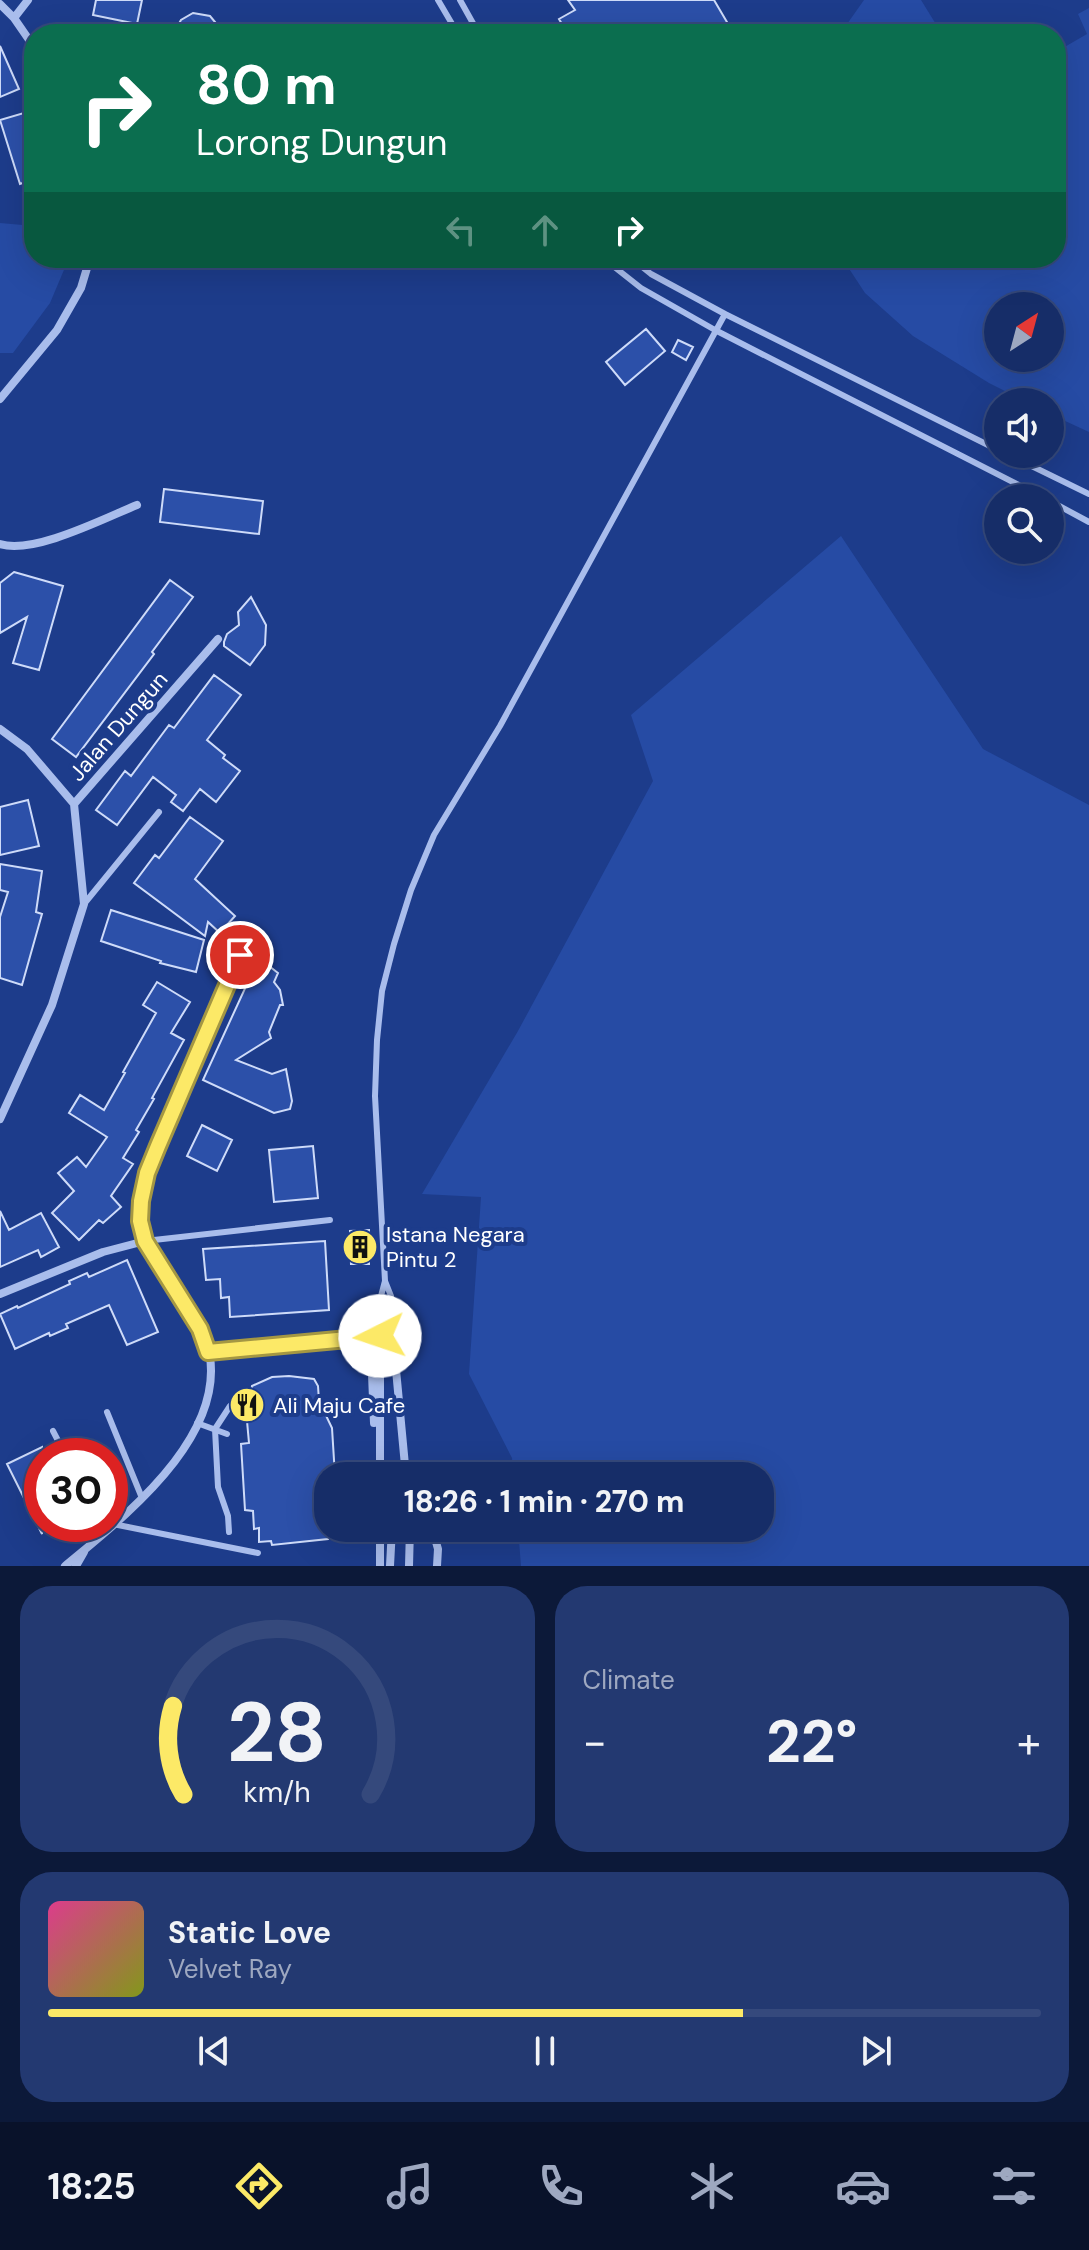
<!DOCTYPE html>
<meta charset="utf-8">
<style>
body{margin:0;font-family:"DM Sans",sans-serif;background:#233971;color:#f1f3f6;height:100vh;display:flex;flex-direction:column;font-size:30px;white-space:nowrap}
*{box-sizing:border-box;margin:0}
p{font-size:26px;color:#9ea8c0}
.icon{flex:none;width:44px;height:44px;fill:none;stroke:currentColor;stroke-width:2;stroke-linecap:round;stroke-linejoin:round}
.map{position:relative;height:1566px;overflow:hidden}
.details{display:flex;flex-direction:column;gap:20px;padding:20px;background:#0c1939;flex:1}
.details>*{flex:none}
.top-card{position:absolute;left:24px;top:24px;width:1042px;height:244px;border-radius:32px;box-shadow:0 8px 32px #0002,0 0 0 2px #35497c;background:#0b6e4f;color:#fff;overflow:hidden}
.needle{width:52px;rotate:36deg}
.buttons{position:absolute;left:984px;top:292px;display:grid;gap:16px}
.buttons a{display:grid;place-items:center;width:80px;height:80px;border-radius:50%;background:#162d68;box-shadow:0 8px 32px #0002,0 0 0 2px #35497c;font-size:40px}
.speed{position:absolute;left:24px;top:1438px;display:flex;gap:16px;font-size:40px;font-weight:700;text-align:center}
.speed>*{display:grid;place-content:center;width:104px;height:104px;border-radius:50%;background:#162d68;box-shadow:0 8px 32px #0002,0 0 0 2px #35497c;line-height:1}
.speed .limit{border:12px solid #d22;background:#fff;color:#111}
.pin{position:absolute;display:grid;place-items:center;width:68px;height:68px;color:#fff;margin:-34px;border:4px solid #fff;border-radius:50%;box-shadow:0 2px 8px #0007}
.me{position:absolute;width:88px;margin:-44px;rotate:266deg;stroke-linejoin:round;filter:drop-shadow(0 0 6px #0008)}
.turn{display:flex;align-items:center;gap:28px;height:168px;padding:0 40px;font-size:36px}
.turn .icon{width:104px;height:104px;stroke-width:2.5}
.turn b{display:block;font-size:56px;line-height:68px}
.lanes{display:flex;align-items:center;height:76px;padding:0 40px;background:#0003;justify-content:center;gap:40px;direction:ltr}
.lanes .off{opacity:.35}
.big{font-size:60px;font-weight:800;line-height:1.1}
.details .card{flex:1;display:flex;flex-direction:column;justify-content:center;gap:12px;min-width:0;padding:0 28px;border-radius:32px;background:#233971}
.details .dial{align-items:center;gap:0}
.dial svg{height:208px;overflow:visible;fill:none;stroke:#35497c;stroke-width:7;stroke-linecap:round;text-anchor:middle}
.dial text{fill:#f1f3f6;stroke:none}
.song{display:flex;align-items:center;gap:24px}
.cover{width:96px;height:96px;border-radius:12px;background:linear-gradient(135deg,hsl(330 70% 55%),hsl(70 70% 35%))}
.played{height:8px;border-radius:4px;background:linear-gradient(90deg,#fce967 70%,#35497c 70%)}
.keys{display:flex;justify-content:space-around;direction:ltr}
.heat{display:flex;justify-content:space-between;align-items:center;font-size:44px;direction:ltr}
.details .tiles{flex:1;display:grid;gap:20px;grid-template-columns:1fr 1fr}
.card:last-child{grid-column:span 2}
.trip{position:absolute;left:314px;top:1462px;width:460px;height:80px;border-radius:32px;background:#162d68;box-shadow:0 8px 32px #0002,0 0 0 2px #35497c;font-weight:800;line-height:80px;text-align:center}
.menu{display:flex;height:128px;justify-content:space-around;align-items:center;background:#09122a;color:#9ea8c0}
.menu .icon{width:56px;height:56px}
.menu .active{color:#fce967}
.menu b{font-size:36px;color:#f1f3f6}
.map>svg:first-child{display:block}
.green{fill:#264ba4;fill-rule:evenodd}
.building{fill:#2c50a9;stroke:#cedbf9;stroke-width:2}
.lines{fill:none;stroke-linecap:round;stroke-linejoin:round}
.service{stroke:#a9bdec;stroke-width:6}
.minor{stroke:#a9bdec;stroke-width:8}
.route-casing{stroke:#a49743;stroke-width:20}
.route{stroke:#fce967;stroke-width:14}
.labels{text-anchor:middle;stroke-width:8;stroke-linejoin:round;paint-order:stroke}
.street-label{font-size:22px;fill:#fff;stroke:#1d3c8b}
.poi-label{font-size:22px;fill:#fff;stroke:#1d3c8b;text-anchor:start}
</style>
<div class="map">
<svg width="1089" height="1566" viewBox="0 0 1089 1566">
<rect width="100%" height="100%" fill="#1d3c8b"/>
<path class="green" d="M864,0H921L942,34H840Z
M1089,8V432L1050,414V402H1027L989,383L913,336L865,293L842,258H1056V52L1087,34L1078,14ZM998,306H1050V358H998Z
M0,223L34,226V258H69L50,303L13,353H0Z
M841,536L983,749L1089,805V1566H521L518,1528H760V1476H513L512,1458L469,1374L481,1197L422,1194L518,1031L653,781L631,715Z"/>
<path class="building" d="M96,0H142L137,24L93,15Z
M568,0H714L734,34H568L559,19L575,10Z
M193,13L210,16L225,34H173L181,20Z
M0,46L19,89L0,97Z
M34,110V179L20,184L0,120Z
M646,329L665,351L625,385L606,362Z
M678,340L693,347L686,360L672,352Z
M164,489L263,501L259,534L160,522Z
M14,572L63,586L39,670L13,663L27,617L0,633V583Z
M170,580L193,597L152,652L154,654L76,757L52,739Z
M251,597L266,625L265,645L250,665L224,646V642L227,634L239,625L238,612Z
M214,675L241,695L207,740L225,755L223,758L240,771L216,802L200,789L183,811L171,802L176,795L153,777L117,825L96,810L125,771L131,776L169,725L174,728Z
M28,800L39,846L0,855V807Z
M190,817L223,841L195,879L235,916L220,933L208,922L205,936L134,883L155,855L159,858Z
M0,864L42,871L36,912L42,914L22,985L0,978V917L8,892L0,890Z
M111,910L204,940L196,972L160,963L161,961L101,941Z
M269,966L278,973L274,982L280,990L283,1005H280L269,1032L271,1038L236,1060L272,1074L286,1069L292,1101L290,1109L274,1113L203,1080L247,984L259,969Z
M157,982L190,1002L171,1033L184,1040L152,1098L154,1099L136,1130L139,1132L123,1158L133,1164L111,1196L121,1207L103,1223L99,1220L79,1240L52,1213L74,1191L58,1173L77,1157L86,1167L107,1137L69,1113L80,1095L104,1110L125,1073L123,1072L156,1013L143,1005Z
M202,1125L232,1140L217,1171L187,1156Z
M313,1146L318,1198L274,1202L269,1150Z
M0,1211L9,1230L41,1213L59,1247L41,1257L38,1250L0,1267Z
M369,1230V1264H351L350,1231Z
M325,1241L329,1310L230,1317L229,1297L221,1298L220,1279L206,1280L203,1249Z
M127,1260L158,1332L127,1345L109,1305L66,1324L68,1328L50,1336L49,1333L15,1349L0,1314L17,1306L18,1308L70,1284L69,1281L87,1273L89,1277Z
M289,1376L314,1379L318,1386L319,1401L332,1428L335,1476H328V1528H332L328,1539L272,1545L271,1541L259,1542V1528L254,1529L253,1511L245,1510L241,1444L249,1443L247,1421L252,1386L272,1377Z
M42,1447V1534L7,1464Z"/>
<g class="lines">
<path class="service" d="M438,0L458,34
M460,0L479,34
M603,258L641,288L715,330L1044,498
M631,258L651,274L725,314L998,450
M1007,454L1089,494
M1050,501L1089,522
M84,904L159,812
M145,1241L330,1220
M385,1281L391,1296L393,1338
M380,1336L381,1296L385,1281L375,1096L377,1040L382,991L394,944L411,890L434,835L500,726L725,314
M107,1412L142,1498
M197,1423L227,1434
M53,1431L66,1456
M113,1524L258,1553
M229,1532L228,1516L218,1487L215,1429L230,1406"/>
<path class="minor" d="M0,4L14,18L34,47
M14,18L28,0
M0,399L57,330L81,288L90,258
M0,544C33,555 105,518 137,505
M0,729L27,749L74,804
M0,1119L52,1005L84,904L74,804L218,639
M0,1294L103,1252L145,1241
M333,1340L366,1363L372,1374L374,1423
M208,1352L332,1339L380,1336L393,1338L406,1476
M380,1476V1336
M432,1528L438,1549L437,1566
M65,1566C125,1516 236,1431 206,1340C200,1325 189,1311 181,1298C169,1280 153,1261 145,1241C133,1210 146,1175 158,1146L240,955
M76,1566L84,1552
M380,1566V1528
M390,1566L392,1528
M409,1566L410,1528"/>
</g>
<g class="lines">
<defs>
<path id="route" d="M240,955L158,1146L147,1173L141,1201L140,1221L145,1241L200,1329L208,1352L380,1336"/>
</defs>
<use href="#route" class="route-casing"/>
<use href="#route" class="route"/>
</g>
<defs>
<symbol id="building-disc" viewBox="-11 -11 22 22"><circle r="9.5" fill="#fce967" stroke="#1d3c8b"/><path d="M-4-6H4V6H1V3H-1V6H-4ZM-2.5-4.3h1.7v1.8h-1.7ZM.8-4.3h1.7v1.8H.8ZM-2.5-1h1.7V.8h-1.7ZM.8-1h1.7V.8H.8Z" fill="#111"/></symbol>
<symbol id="restaurant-disc" viewBox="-11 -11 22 22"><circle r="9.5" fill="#fce967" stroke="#1d3c8b"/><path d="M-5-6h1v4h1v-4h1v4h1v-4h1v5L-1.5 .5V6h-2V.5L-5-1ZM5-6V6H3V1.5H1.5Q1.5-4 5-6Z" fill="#111"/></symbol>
</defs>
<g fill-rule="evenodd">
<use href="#building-disc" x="340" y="1227" width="40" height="40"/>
<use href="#restaurant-disc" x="227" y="1385" width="40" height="40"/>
</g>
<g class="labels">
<g class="street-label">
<text transform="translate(118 726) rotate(-49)" y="8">Jalan Dungun</text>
</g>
<g class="poi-label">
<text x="386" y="1242">Istana Negara<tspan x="386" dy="25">Pintu 2</tspan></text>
<text x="273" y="1413">Ali Maju Cafe</text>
</g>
</g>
</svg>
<div class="buttons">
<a><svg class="needle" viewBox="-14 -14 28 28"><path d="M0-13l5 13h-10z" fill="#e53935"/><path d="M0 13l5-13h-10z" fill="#9ea8c0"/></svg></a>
<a><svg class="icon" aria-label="sound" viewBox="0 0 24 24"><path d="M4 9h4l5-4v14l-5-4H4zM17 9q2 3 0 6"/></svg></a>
<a><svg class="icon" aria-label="search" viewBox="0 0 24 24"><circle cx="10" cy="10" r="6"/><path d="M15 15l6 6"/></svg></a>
</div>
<div class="speed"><div class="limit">30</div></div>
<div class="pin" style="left:240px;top:955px;background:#d93025"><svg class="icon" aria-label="arrive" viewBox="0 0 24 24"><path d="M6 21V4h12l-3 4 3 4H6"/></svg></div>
<svg class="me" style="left:380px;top:1336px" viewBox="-20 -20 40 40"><circle r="19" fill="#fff"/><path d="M0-13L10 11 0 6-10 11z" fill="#fce967"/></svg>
<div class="trip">18:26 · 1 min · 270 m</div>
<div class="top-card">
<div class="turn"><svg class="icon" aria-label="right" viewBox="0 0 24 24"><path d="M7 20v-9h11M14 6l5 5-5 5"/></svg><div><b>80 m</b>Lorong Dungun</div></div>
<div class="lanes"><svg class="icon off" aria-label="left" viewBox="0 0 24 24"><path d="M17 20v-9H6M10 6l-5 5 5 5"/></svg><svg class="icon off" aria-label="ahead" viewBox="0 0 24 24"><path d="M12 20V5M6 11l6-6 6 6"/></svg><svg class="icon" aria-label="right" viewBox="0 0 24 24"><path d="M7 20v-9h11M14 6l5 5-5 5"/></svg></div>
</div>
</div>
<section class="details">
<div class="tiles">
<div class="card dial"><svg viewBox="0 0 100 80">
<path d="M14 69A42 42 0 1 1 86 69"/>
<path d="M14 69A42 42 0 0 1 10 35" stroke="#fce967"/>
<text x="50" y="56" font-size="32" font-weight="700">28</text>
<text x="50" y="72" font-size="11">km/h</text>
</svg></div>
<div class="card"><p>Climate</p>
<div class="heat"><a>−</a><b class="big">22°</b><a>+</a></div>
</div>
<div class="card">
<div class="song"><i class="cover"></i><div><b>Static Love</b><p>Velvet Ray</p></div></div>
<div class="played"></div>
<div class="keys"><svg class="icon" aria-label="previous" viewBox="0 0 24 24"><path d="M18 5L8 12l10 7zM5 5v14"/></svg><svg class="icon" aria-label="pause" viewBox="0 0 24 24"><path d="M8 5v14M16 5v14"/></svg><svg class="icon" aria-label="next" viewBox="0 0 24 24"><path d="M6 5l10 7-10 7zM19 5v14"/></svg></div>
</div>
</div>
</section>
<nav class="menu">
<b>18:25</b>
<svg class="icon active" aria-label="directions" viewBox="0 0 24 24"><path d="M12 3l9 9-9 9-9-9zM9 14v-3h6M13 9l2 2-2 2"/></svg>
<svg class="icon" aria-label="music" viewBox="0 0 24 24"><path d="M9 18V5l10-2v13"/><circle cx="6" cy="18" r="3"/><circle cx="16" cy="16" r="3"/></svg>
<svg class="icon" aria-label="phone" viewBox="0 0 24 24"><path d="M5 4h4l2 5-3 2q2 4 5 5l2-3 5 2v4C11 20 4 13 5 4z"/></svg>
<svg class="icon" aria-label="climate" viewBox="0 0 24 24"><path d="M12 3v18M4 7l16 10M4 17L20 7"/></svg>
<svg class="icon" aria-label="car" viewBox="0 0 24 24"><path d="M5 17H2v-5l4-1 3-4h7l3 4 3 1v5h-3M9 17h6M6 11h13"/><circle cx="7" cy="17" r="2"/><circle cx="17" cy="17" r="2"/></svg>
<svg class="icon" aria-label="filters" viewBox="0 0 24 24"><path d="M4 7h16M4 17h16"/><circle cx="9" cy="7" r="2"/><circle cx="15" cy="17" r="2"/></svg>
</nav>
